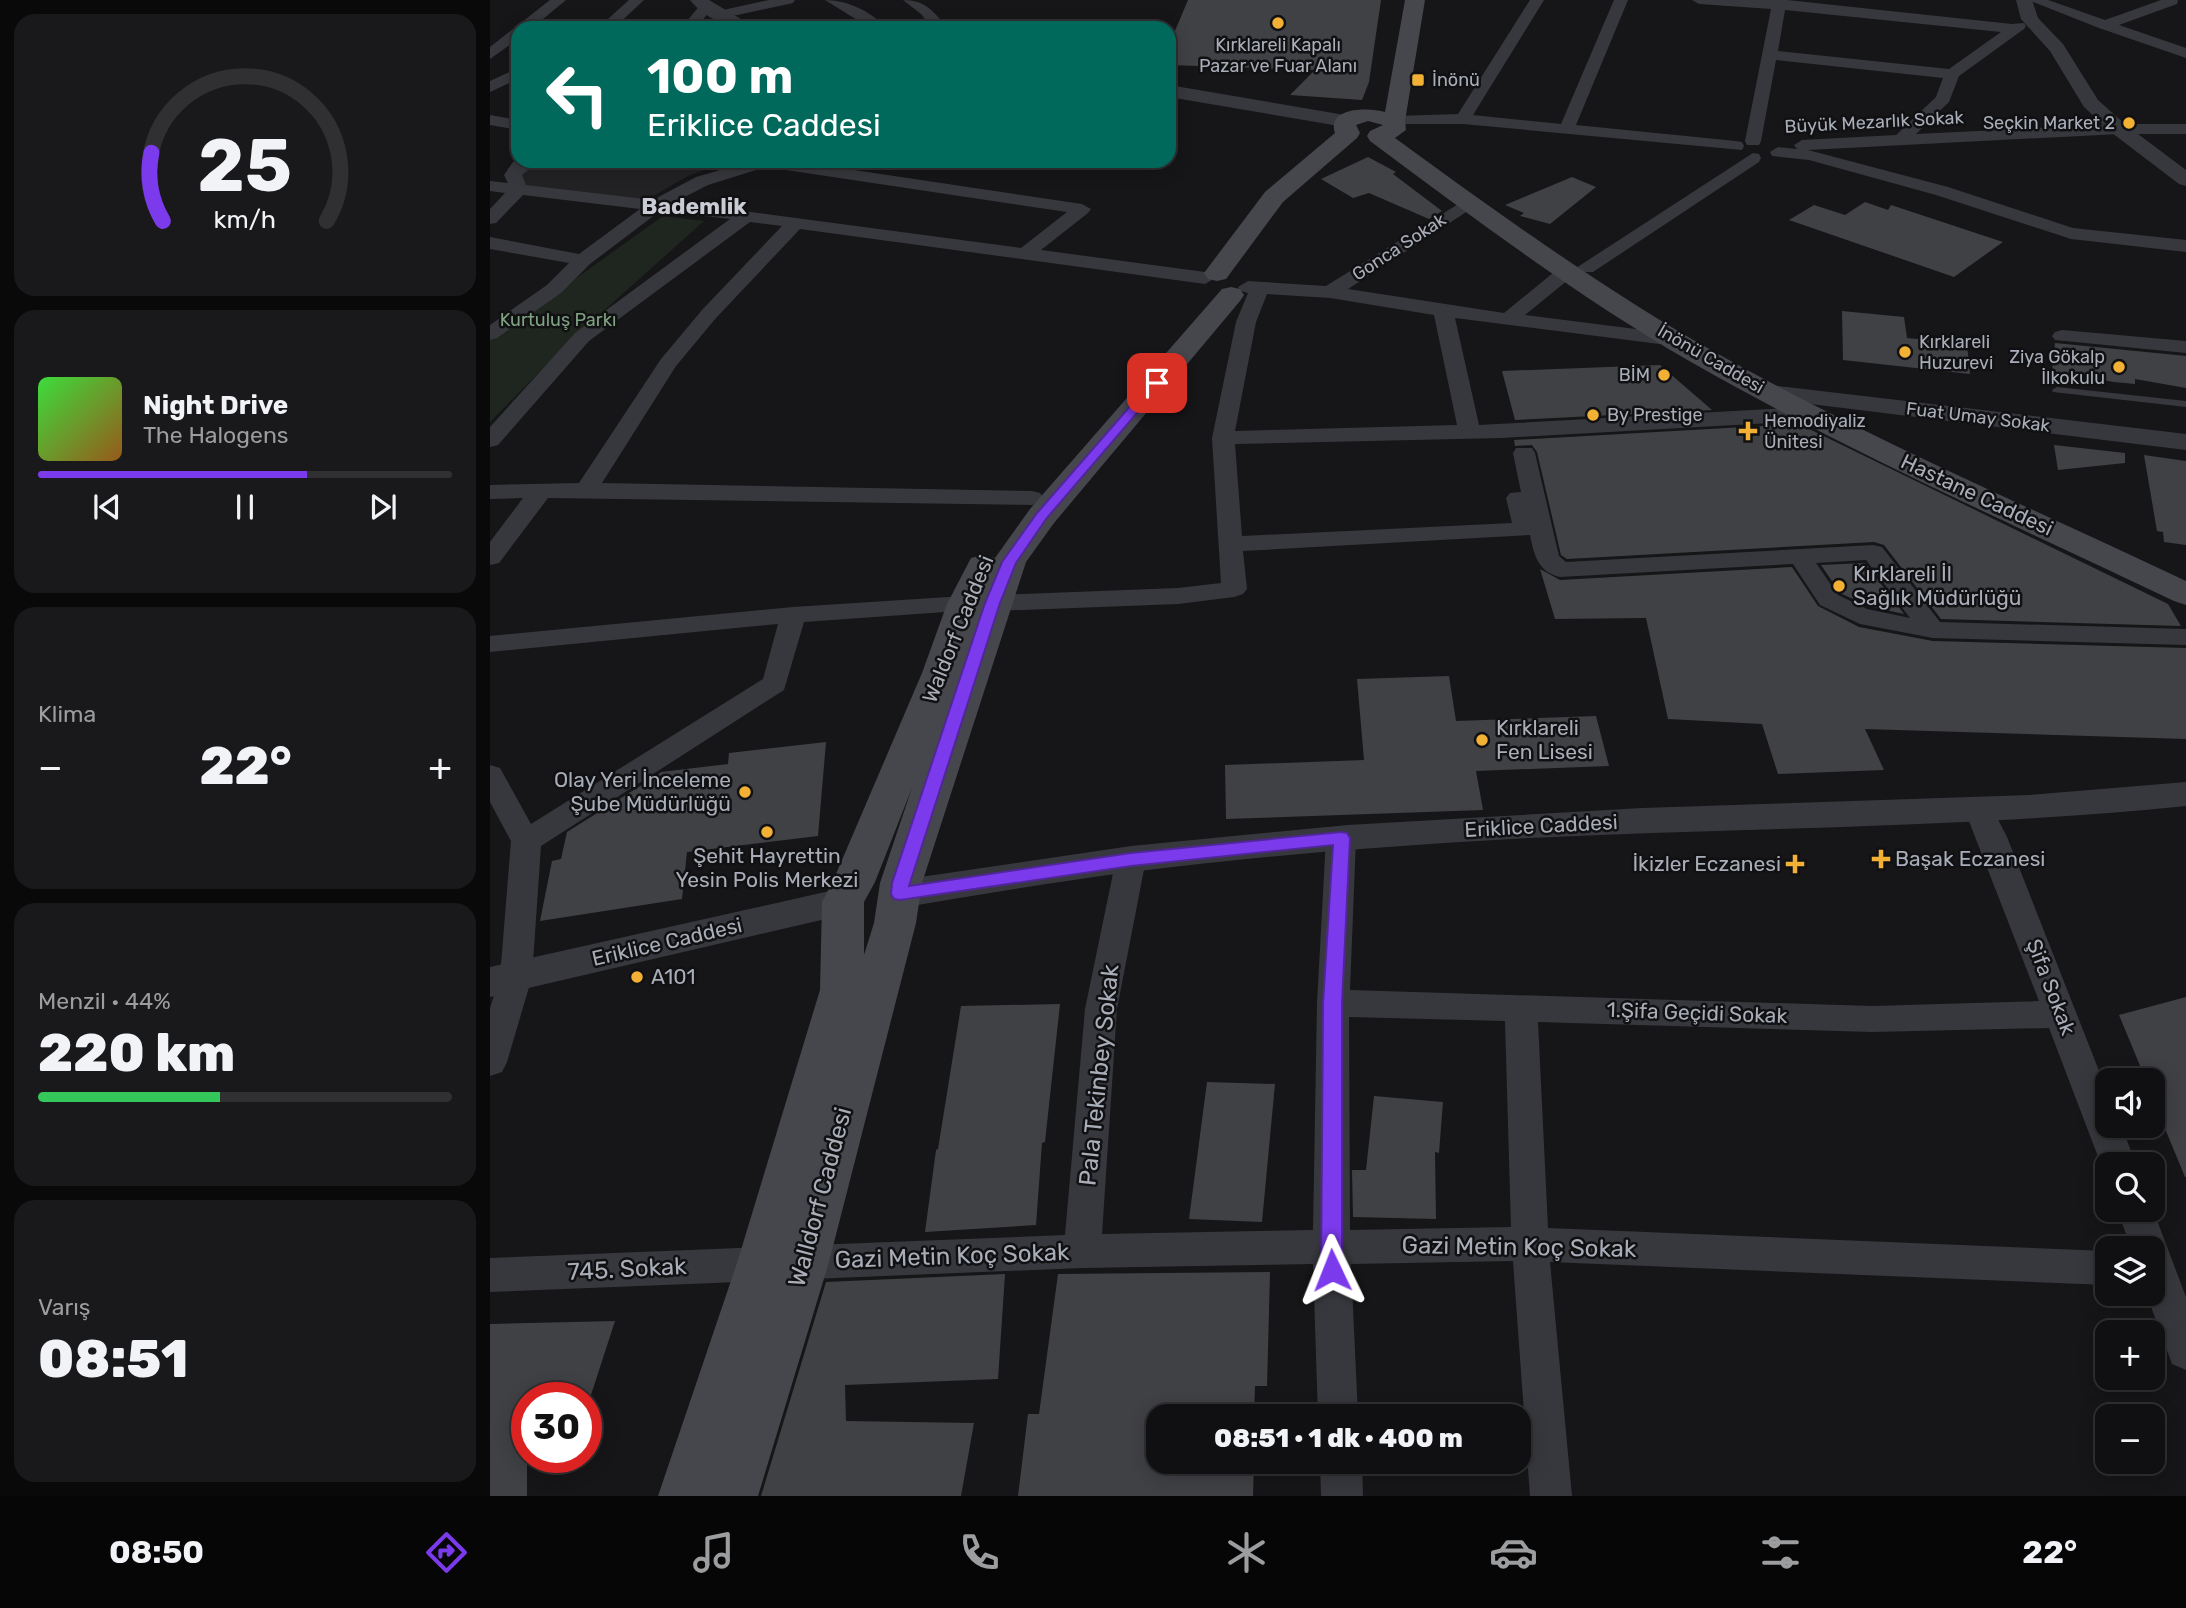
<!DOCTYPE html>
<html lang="tr">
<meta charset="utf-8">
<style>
body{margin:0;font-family:Rubik,sans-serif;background:#19191b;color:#f1f3f6;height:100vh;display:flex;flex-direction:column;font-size:26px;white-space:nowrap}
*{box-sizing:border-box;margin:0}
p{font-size:23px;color:#9c9d9f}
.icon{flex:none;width:38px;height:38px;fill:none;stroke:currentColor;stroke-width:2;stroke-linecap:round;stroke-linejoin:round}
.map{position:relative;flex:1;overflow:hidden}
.side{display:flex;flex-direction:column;gap:14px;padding:14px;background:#09090a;width:490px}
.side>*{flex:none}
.guide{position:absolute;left:21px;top:21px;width:665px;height:147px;border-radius:21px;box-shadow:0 4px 18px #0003,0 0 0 2px #303032;background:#00695c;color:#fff;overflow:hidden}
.buttons{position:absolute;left:1605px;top:1068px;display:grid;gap:14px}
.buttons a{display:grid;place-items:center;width:70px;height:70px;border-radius:14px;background:#101012;box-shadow:0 4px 18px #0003,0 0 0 2px #303032;font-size:35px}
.speed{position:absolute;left:21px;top:1382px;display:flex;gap:14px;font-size:35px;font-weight:700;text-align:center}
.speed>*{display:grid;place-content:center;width:91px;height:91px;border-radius:50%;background:#101012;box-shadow:0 4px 18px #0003,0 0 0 2px #303032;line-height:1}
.speed .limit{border:10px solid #d22;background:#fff;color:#111}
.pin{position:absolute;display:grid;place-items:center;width:60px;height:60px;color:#fff;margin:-30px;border-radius:14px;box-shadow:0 4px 10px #0006}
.me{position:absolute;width:77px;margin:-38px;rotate:358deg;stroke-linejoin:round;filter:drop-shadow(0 0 5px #0008)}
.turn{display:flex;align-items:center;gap:24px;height:147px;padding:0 21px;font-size:32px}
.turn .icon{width:91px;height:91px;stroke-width:2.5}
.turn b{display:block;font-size:49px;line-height:60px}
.big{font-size:52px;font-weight:800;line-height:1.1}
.side .tile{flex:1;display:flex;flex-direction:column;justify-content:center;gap:10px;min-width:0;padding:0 24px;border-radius:21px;background:#19191b}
.side .dial{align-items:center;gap:0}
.dial svg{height:182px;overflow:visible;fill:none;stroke:#303032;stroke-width:7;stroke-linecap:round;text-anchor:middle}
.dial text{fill:#f1f3f6;stroke:none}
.song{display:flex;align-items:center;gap:21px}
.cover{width:84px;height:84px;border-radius:10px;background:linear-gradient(135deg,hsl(120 70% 55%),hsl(30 70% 35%))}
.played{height:7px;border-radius:4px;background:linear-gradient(90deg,#7c3aed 65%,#303032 65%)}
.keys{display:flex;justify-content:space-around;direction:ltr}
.heat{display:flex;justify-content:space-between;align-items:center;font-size:38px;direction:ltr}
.charge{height:10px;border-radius:5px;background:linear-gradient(90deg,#34c759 44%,#303032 0)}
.trip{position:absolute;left:656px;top:1404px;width:385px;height:70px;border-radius:21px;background:#101012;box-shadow:0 4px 18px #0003,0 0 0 2px #303032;font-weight:800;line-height:70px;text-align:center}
.tabs{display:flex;height:112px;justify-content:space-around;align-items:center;background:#060607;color:#9c9d9f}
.tabs .icon{width:49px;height:49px}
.tabs .on{color:#7c3aed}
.tabs b{font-size:32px;color:#f1f3f6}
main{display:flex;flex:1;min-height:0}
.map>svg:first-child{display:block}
.built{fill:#222225}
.green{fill:#1e261f}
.building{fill:#404145}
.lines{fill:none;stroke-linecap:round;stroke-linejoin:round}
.service{fill:#37383d;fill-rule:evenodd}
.minor{fill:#37383d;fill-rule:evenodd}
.tertiary{fill:#37383d;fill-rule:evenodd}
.secondary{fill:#45474d;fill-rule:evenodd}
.route{fill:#7c3aed;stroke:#51269a;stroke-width:2}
.poi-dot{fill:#f2b134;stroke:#111113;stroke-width:2.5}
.labels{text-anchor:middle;stroke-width:5;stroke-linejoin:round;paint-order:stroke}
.far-poi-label{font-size:18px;fill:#a8adb8;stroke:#111113;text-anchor:start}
.far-street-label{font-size:18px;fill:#a8adb8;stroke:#111113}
.far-park-label{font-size:18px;fill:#7fa381;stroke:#111113}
.street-label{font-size:21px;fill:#a8adb8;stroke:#111113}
.poi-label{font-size:21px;fill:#a8adb8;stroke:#111113;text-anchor:start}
.far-district-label{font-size:23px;font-weight:bold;fill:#c9ccd4;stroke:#111113}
.near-street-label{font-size:24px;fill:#a8adb8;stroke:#111113}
</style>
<main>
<section class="side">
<div class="tile dial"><svg viewBox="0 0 100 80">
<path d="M14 69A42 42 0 1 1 86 69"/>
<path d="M14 69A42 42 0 0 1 9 39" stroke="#7c3aed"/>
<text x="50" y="56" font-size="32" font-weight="700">25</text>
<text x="50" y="72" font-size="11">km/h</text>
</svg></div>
<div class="tile">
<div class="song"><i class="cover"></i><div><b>Night Drive</b><p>The Halogens</p></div></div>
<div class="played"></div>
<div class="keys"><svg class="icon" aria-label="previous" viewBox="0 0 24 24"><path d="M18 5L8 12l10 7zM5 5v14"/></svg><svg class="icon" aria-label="pause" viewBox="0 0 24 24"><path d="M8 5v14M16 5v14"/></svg><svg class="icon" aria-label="next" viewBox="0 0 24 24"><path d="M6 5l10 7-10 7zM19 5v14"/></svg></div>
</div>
<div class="tile"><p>Klima</p>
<div class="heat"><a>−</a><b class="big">22°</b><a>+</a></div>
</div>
<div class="tile"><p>Menzil · 44%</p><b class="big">220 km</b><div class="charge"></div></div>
<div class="tile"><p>Varış</p><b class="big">08:51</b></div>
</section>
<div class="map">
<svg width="1696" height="1496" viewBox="0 0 1696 1496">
<rect width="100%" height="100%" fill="#161618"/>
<path class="built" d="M40,161H239L198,176L151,203L29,189V166Z"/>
<path class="green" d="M173,216L214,221L79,342L0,422V340Z"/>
<path class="building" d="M698,0H891L879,82L872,100L800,95L825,70L679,65V45Z
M878,157L906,172L903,174L952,211L939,219L879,193L863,198L831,179Z
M1082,177L1106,187L1060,224L1030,216L1034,213L1015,205Z
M1375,202L1398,210L1401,205L1513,242L1464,277L1299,220L1324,205L1355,215Z
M1352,311L1414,317L1417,338L1477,344L1480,374L1353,360Z
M1565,343L1696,356V388L1645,379V384L1624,382L1562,371Z
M1170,365L1222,410L1025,420L1012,371Z
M1309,424L1678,604L1691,626L1451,619L1394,545L1384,542L1077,559L1071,555L1047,452L1042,445L1025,446L1024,440Z
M1564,445L1635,453V463L1568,470Z
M1654,455L1696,461V545L1674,542L1673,532L1667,531Z
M1375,563L1414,614L1378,606L1350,593L1331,565Z
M1302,567L1328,606L1369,627L1443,641L1696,648V739L1375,729L1394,770L1288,774L1272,724L1178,719L1156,618L1065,619L1050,569L1070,580Z
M959,676L966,721L1106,716L1119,766L986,771L993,810L736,819L735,765L874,760L867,679Z
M336,742L328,836L197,852L192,899L50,921L62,861L71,859L77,832L166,776L171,772L238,764L239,753Z
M1696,997V1177H1695L1662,1097V1080H1656L1629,1015Z
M570,1004L555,1142L552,1143L546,1225L435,1232L446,1150L448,1149L471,1006Z
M717,1082L785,1084L772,1222L699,1219Z
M884,1096L953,1102L949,1153L945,1152L946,1219L863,1217L862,1170H876Z
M780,1272L777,1386H765L764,1416H668V1461H764L763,1496H528L538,1414H549L568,1274Z
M515,1274L508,1379L355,1385L356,1421L484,1423L471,1496H271L336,1282Z
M125,1321L100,1398H37V1496H0V1324Z"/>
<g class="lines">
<path class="service" d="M1567,387L1696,401V407L1563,392L1562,390Z"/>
<path class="minor" d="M60,0H76L42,28H28V39L0,59V47Z
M139,0H154L124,28H108Z
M279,0H305L303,3L229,19L222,15L224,12Z
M335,0C357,0 381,11 396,28H380Z
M413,0C435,0 444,11 457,28H442L431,14Z
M1040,0H1054L983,115L1071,124L1124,0H1138L1086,125L1246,141L1252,142L1254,146L1252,150L973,124H898L896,121L904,116L968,114Z
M1202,0H1297L1522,24L1534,23L1536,26L1534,29L1469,76L1459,102L1426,134L1629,124H1696V134H1629L1318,150L1458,187L1583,228L1696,240V252L1581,239L1446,195L1319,160L1282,156L1280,152L1288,147L1307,149L1304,145L1312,140L1406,135L1446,97L1453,78L1286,60L1271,141L1269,145H1257L1255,141L1281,9L1209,4ZM1295,10L1511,32L1459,69L1288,51Z
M1538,0H1558L1615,20L1671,0H1688L1687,4L1629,25L1696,48V58L1609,28Z
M217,2L224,6L206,28H191L212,3Z
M28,68V79L0,92V81Z
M0,115L28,120V130L0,125Z
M1263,153L1269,154L1271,158L1269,162L1103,272H1089L1086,268Z
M28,160L49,161L32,175L36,185L163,200L206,177L261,161H304L592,204L601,209L598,213L551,250L715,272L725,278L715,284L310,229L226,318L186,366L112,483L542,491L550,493L554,498L550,503L542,505L58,498L9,563L0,565V542L33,498L0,499V485L89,483L171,359L212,310L292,226L260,222L99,341L8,445L0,447V427L85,333L240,219L170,211L100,264L71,293L7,338L0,340V325L57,285L79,263L0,249V237L89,254L150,209L33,195L6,223L0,224V209L15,193L0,191V181L18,183L14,175L23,162ZM276,167L577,212L531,248L185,202L218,185Z
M978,198L984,199L987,203L984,207L858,289L1014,313L1069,268L1076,266L1086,272L1083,276L1035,315L1185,334L1192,336L1195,340L1192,344L1185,346L965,318L989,425L1316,407L1324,409L1327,414L1324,419L1316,421L1011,438L745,444L752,536L1022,523L1016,498L1020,493L1031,492L1023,453L1026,448H1042L1045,453L1069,556L1076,562L1383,545L1392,547L1450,622L1696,629V645L1443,638L1370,624L1330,605L1303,564L1070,577C1048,572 1044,555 1040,535L753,551L757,589L753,594L744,597L688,604L503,611L494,609L490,603L494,597L503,595L688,588L731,583L722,438L746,322L758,293L751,291L748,287L758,281L836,286ZM777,294L840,298L944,315L967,425L745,431L766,322ZM1376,560L1420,618L1377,609L1348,595L1326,563Z
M1572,330L1696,341V353L1565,340L1562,336L1565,332Z
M474,596L483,598L487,604L483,610L314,622L294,690L51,846L42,977L17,1062L12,1072L0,1076V1008L10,977L21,841L0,802V765L10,768L41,824L273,679L288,624L0,652V636L303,607Z
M1490,801L1500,804L1517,837L1617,1091V1125H1631L1646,1164H1617L1615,1175L1559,1028L1382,1032L1048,1022L1058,1228L1617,1251V1285L1060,1262L1082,1496H1040L1023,1261L861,1264L868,1416H828L823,1264L592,1268L0,1292V1258L575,1235L595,1009L626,859L630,851L641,848L652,851L656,859L627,1009L612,1234L823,1230L827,1003L836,838L841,830L851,827L861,830L866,838L860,990L1382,1006L1549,1001L1475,811L1480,804ZM859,1017L1015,1021L1021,1227L860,1230Z
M1662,1207L1696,1297V1370L1682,1364L1656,1293H1662V1248H1641L1627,1209Z
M830,1461H872L873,1496H831Z"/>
<path class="tertiary" d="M200,0H219L266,28C240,28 217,21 200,0Z
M1526,0H1542L1548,18L1573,44L1608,100L1636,125L1696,170V186L1689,184L1622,133L1594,107L1560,51L1531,19Z
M679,85L855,115L865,121L855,127L679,97Z
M1280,385L1696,434V450L1271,398L1267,393L1271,388Z
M1696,782V806C1472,829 1247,827 1022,839C895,846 767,856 641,872C564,882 487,895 410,908L397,904L392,894L397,884L410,880L641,846L858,825L1152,808L1540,795Z
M353,888L366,892L371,902L366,912L0,997V967Z"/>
<path class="secondary" d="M915,0H935L915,121L916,130L905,138C1008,213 1110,287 1221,350C1374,436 1537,506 1696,581V605L1684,601C1522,524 1357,451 1201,362C1088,297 985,219 880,141L877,136L880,131L893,125L878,121L866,125L870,133L867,138L793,202L736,279L727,281L718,279L714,273L775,192L845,133C836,107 879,107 895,112Z
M741,287L750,289L754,295L750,301L564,523L536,562L432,883L426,923L339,1262L268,1496H168L247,1263L330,990L332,902L343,881L432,673L457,604L481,558L493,555L505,558L540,509L732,289ZM422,788L390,883L384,923L374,955V902L385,882Z"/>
</g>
<path class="route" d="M667,379L673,383L671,385L556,519L526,563L510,603L419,886L641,853L851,832L857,833L860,838L852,1003V1270L849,1277L842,1280L834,1277L831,1270L833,1003L843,845L641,866L410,900L404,899L401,894L402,883L495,603L512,562L547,513L663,380Z"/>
<g class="poi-dot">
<circle cx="788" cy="23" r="7"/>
<rect x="921" y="73" width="14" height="14" rx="3.5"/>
<circle cx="1639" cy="123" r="7"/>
<circle cx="1415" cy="352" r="7"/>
<circle cx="1629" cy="367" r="7"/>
<circle cx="1174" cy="375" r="7"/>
<circle cx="1103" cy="415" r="7"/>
<path d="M1254.5 420.5h7v7h7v7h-7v7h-7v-7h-7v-7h7z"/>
<circle cx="1349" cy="586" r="7"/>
<circle cx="992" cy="740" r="7"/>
<circle cx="255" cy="792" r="7"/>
<circle cx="277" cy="832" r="7"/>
<path d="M1387.5 848.5h7v7h7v7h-7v7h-7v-7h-7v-7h7z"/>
<path d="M1301.5 853.5h7v7h7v7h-7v7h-7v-7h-7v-7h7z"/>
<circle cx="147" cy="977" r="7"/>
</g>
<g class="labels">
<g class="far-poi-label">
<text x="788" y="51" text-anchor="middle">Kırklareli Kapalı<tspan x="788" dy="21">Pazar ve Fuar Alanı</tspan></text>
<text x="942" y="86">İnönü</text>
<text x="1625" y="129" text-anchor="end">Seçkin Market 2</text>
<text x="1429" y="348">Kırklareli<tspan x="1429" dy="21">Huzurevi</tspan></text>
<text x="1615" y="363" text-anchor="end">Ziya Gökalp<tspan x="1615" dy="21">İlkokulu</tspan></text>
<text x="1160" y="381" text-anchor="end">BİM</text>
<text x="1117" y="421">By Prestige</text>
<text x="1274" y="427">Hemodiyaliz<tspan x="1274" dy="21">Ünitesi</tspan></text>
</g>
<g class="far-street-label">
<text transform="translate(1384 122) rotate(-3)" y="6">Büyük Mezarlık Sokak</text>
<text transform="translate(909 247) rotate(-33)" y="6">Gonca Sokak</text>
<text transform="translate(1221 359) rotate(30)" y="6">İnönü Caddesi</text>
<text transform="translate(1488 417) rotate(7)" y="6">Fuat Umay Sokak</text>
</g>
<g class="far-park-label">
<text x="68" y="326">Kurtuluş Parkı</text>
</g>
<g class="street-label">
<text transform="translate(1487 495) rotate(25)" y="7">Hastane Caddesi</text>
<text transform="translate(468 629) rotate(-68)" y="7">Waldorf Caddesi</text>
<text transform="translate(1051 826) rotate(-3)" y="7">Eriklice Caddesi</text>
<text transform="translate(177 942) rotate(-13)" y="7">Eriklice Caddesi</text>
<text transform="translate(1561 987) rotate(69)" y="7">Şifa Sokak</text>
<text transform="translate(1207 1013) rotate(2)" y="7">1.Şifa Geçidi Sokak</text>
</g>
<g class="poi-label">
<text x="1363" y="581">Kırklareli İl<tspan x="1363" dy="24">Sağlık Müdürlüğü</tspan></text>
<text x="1006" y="735">Kırklareli<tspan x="1006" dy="24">Fen Lisesi</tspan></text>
<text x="241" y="787" text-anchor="end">Olay Yeri İnceleme<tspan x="241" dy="24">Şube Müdürlüğü</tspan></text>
<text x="277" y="863" text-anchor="middle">Şehit Hayrettin<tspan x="277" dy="24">Yesin Polis Merkezi</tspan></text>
<text x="1405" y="866">Başak Eczanesi</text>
<text x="1291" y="871" text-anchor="end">İkizler Eczanesi</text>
<text x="161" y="984">A101</text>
</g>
<g class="far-district-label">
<text x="204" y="214">Bademlik</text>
</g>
<g class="near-street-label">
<text transform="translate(609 1075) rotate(-84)" y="8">Pala Tekinbey Sokak</text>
<text transform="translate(330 1197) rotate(-75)" y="8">Walldorf Caddesi</text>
<text transform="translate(1029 1247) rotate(1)" y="8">Gazi Metin Koç Sokak</text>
<text transform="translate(462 1256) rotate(-2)" y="8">Gazi Metin Koç Sokak</text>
<text transform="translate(137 1269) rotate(-3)" y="8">745. Sokak</text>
</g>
</g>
</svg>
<div class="buttons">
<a><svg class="icon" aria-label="sound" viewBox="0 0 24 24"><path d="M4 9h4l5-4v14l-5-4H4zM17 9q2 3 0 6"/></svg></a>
<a><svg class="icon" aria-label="search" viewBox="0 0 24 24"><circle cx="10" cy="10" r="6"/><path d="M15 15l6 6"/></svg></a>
<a><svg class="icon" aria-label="layers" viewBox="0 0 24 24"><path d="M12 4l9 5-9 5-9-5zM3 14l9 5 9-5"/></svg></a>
<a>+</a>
<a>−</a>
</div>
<div class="speed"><div class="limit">30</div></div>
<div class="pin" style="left:667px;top:383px;background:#d93025"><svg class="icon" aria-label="arrive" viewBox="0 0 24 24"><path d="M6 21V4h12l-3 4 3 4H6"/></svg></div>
<svg class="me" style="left:842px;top:1270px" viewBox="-20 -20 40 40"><path d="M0-17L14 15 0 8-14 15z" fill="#7c3aed" stroke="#fff" stroke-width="4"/></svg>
<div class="trip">08:51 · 1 dk · 400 m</div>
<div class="guide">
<div class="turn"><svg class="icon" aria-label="left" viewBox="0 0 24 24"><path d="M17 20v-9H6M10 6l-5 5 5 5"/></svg><div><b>100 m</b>Eriklice Caddesi</div></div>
</div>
</div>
</main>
<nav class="tabs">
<b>08:50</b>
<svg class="icon on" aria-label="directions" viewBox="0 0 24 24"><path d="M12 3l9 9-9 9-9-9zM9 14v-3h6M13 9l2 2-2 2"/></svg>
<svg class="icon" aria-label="music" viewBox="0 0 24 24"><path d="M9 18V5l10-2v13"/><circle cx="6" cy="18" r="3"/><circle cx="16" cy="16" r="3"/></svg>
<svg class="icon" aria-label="phone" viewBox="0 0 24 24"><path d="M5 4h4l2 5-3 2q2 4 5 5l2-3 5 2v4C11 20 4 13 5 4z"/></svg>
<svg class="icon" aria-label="climate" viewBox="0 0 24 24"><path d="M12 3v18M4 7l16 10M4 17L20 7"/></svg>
<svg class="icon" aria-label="car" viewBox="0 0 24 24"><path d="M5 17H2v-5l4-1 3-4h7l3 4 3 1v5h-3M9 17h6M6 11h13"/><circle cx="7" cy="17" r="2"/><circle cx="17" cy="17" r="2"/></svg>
<svg class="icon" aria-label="filters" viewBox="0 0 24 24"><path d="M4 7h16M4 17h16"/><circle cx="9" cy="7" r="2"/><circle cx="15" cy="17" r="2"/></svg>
<b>22°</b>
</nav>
